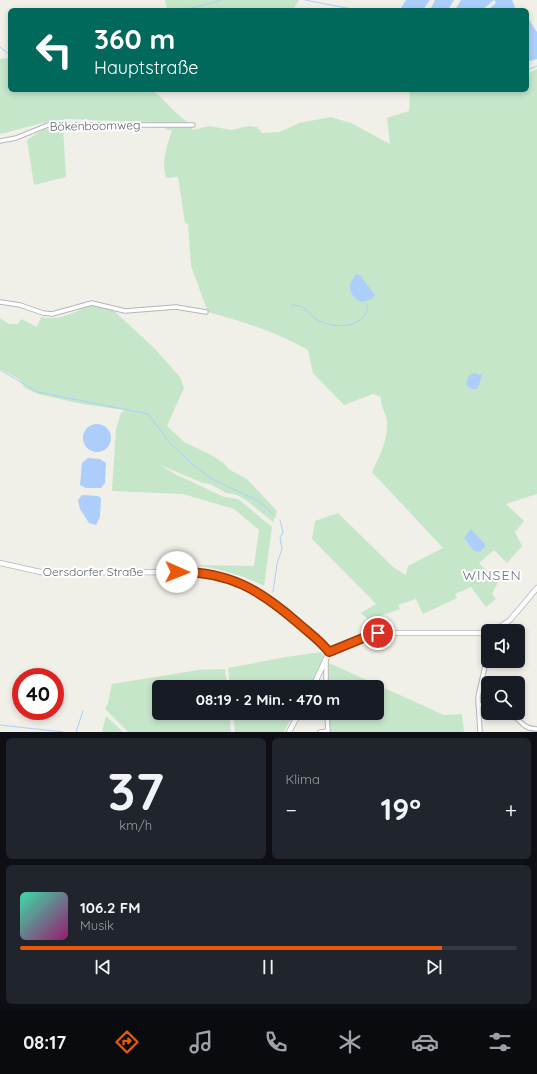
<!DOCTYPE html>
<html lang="de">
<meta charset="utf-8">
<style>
body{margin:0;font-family:Quicksand,sans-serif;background:#20242c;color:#f1f3f6;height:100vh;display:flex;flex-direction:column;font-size:15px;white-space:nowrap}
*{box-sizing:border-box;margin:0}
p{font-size:13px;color:#9ea1a6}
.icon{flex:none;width:22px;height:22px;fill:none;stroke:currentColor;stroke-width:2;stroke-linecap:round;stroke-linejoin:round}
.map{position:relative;height:732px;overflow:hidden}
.details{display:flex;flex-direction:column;gap:6px;padding:6px;background:#0d0f14;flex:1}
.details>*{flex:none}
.banner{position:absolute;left:8px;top:8px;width:521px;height:84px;border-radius:6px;box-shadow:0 2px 6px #0003;background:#00695c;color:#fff;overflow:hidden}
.tools{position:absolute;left:481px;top:624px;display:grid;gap:8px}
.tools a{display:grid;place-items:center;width:44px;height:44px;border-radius:6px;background:#171b24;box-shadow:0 2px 6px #0003;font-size:20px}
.speed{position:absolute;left:12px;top:668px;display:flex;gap:8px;font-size:20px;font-weight:700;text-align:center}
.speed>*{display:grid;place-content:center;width:52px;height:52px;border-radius:50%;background:#171b24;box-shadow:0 2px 6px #0003;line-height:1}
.speed .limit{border:6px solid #d22;background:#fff;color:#111}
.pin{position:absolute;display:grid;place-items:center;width:34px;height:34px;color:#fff;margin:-17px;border:2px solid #fff;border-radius:50%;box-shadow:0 1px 4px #0007}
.me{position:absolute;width:44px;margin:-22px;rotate:91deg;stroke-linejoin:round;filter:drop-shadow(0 0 3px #0008)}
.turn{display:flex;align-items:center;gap:14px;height:84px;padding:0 20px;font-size:18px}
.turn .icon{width:52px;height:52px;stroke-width:2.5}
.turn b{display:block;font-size:28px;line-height:34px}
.big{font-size:30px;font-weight:800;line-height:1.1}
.details .widget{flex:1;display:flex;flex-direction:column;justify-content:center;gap:6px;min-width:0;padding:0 14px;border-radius:6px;background:#20242c}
.details .dial{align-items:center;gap:0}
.dial b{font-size:52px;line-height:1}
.song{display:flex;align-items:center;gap:12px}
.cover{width:48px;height:48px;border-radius:6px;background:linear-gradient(135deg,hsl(160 70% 55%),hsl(320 70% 35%))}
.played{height:4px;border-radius:2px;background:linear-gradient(90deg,#ea580c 85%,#363941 85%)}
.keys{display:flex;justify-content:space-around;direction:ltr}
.heat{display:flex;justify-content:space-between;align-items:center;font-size:22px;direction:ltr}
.details .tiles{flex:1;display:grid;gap:6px;grid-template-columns:1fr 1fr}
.widget:last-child{grid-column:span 2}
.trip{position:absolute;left:152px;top:680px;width:232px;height:40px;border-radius:6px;background:#171b24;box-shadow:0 2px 6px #0003;font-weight:800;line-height:40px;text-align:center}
.menu{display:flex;height:64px;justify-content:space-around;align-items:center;background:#090b0e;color:#9ea1a6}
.menu .icon{width:28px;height:28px}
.menu .on{color:#ea580c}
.menu b{font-size:18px;color:#f1f3f6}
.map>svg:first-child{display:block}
.green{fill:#c6e6ca}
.water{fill:#adcefb}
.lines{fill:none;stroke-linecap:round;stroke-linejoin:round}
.stream{stroke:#adcefb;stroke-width:1}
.minor-casing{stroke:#b5b6bb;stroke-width:5.5}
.tertiary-casing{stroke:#b5b6bb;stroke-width:6}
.minor{stroke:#fff;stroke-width:3.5}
.tertiary{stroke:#fff;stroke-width:4.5}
.route-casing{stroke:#983908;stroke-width:10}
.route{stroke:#ea580c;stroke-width:7}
.labels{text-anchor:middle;stroke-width:4;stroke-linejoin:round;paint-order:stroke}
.street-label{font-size:12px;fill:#5f6167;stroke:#fff}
.quarter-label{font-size:14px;letter-spacing:1px;fill:#707379;stroke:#fff}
</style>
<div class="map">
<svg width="537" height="732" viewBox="0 0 537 732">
<rect width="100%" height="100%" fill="#f0efe8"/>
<path class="green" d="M165,0H299L293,10H167Z
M10,58V90H152C168,102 174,115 193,125L192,130L210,126L231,130L249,126L257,127L262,133L280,132L299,123L331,117L351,123L390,144L387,118L409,111L410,90H527V74L537,69V494L506,504L524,521L515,532L522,546L507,563L494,550L479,563L498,582L492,594L496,599L486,607L471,587L455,594L457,598L423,614L416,599L398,605L400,609L369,620L361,613L376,604L312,539L315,521L338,513L393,567L406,575L408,566L443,548L372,472C380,455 388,441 387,421C386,413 380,406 381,397L373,394L344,405L313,373L308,350C277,332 243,322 208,312L191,266L188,224L185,223L178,177L166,178C161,160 167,147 172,130H166L163,123L68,119L47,122L0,134V59Z
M44,129H63L66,177L34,185L27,140Z
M93,304L113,310L153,347L180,377L184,388L167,426L184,442L211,455L223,463L230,470L247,479L277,511L273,522L246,500L237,495L226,493L210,484L203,483L160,465L177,475L224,497L238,499L272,527L264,586C242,575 220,569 196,565L254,566L259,530L234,509L183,494L112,491L116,429L121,413L125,410L82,404L38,394L25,388L19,379L0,369V318L9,324H18L21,319L37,327L41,317C60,321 75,312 93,304Z
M321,652L325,657L309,687H230L228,668L286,657Z
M329,663L444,715L462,714L464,732H329V713H377V687H328Z
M225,669L227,687H159V713H229L231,732H128L105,709L108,703L112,684L198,670Z
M233,713H294L284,732H235Z
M106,716L123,732H102Z"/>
<path class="water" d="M406,0H430L423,10H404L401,8Z
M435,0H454L448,10H430Z
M461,0H512L515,7L512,10H488L496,3L494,0L482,10H455Z
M527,17L537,32V59L527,62Z
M356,274L362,276V278L375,295L372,299L362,302C355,301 347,290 351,282C352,279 355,277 356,274Z
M474,373L482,375L478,388L474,390L466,385L469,375Z
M83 438a14 14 0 1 1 28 0a14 14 0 1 1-28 0Z
M88,458L100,459L106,463L105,483L101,488H86L80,485L82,463Z
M82,495L98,496L101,498L100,517L96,525L89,523L80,509L78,500Z
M471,529L485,544V547L480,552L474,551L464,538Z"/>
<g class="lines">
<path class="stream" d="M305,0L357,10
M184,10L222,0
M0,47L10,55
M527,70L537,66
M291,305C309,305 307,315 320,321C337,329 362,328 368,308L365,302
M0,370L38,392L148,414L169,442L191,463L210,478L260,502L276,517
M273,592L277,564L282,549L280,538L283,532L280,520
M0,725L63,732
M76,732L83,711"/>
<defs>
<path id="minor" d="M0,141L16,138L48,125H193
M0,302L20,305L43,313L52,314L92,303L125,311L176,307L206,312
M326,687V660
M478,704L488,707
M327,713L328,732
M508,713C521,717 520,729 537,729
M320,732L328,731
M480,732L478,697L488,653"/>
<path id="tertiary" d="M0,563L45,573L192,572L223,576L244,584L277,605L329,652
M494,631L510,620L537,588
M329,652L368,635L378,633H488
M313,687L329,652
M289,732L299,713"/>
</defs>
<use href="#minor" class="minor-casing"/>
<use href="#tertiary" class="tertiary-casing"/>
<use href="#minor" class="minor"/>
<use href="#tertiary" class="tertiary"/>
</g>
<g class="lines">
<defs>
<path id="route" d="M177,572C229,571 260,590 298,623C308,632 321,641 329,652L368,636L378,633"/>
</defs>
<use href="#route" class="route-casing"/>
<use href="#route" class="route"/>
</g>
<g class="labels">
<g class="street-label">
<text transform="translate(95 126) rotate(-1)" y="4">Bökenboomweg</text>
<text x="93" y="576">Oersdorfer Straße</text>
</g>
<g class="quarter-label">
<text x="492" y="580">WINSEN</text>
</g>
</g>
</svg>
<div class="tools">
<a><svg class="icon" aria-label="sound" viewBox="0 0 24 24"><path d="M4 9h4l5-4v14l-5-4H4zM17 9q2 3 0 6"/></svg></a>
<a><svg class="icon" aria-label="search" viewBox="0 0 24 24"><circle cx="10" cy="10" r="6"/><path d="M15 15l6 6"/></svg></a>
</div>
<div class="speed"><div class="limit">40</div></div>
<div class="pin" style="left:378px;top:633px;background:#d93025"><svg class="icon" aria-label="arrive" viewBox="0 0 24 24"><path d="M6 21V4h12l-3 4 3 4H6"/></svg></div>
<svg class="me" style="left:177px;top:572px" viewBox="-20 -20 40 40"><circle r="19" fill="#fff"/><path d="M0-13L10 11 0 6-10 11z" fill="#ea580c"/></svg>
<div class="trip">08:19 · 2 Min. · 470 m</div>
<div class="banner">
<div class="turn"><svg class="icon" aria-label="left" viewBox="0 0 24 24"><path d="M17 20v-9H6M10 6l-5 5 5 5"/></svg><div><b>360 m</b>Hauptstraße</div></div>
</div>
</div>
<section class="details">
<div class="tiles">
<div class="widget dial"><b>37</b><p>km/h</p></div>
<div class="widget"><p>Klima</p>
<div class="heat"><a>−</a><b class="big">19°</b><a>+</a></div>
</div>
<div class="widget">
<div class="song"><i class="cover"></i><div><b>106.2 FM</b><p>Musik</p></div></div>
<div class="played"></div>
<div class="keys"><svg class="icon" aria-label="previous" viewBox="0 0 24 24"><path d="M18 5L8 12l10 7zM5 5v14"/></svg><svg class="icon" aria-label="pause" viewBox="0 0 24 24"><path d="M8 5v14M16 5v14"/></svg><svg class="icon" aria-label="next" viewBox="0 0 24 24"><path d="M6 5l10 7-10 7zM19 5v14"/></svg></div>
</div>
</div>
</section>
<nav class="menu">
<b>08:17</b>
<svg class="icon on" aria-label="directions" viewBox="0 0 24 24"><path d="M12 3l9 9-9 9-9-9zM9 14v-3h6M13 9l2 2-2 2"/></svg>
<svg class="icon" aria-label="music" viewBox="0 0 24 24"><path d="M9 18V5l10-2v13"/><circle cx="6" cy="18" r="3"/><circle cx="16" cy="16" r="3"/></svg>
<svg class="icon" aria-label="phone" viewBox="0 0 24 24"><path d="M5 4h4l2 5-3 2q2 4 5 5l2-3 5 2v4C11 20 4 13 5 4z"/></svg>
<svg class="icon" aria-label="climate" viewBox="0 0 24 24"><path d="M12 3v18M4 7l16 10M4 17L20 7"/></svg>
<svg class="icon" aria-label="car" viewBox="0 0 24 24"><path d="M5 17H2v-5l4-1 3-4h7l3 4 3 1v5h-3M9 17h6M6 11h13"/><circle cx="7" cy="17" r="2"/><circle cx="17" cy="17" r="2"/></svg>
<svg class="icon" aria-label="filters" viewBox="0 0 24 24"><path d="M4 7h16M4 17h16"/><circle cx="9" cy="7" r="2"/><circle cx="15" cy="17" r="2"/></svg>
</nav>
